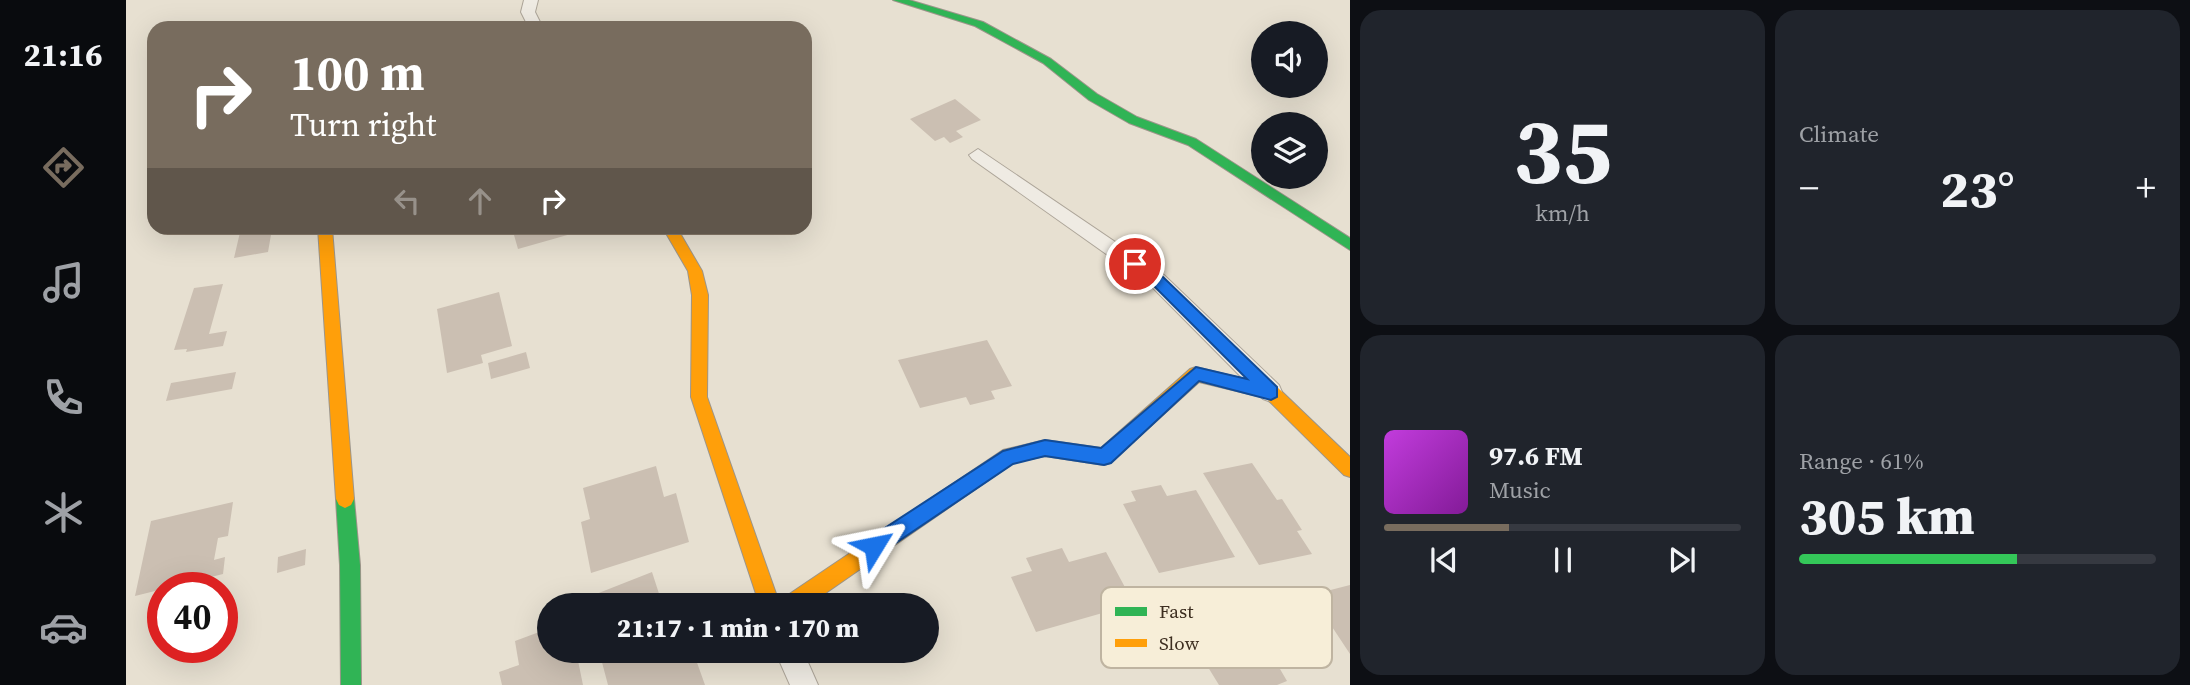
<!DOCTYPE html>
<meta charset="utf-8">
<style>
body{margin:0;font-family:"Source Serif 4",serif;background:#20242c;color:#f1f3f6;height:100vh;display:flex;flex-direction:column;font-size:26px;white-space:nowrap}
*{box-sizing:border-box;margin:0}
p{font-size:23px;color:#9ea1a6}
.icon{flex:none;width:38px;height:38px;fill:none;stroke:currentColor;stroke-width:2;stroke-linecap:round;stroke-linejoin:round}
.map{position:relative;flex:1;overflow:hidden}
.details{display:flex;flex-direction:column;gap:10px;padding:10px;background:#0d0f14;width:840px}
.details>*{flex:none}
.hud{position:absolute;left:21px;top:21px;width:665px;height:214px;border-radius:21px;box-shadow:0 7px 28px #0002;background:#786c5e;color:#fff;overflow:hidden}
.tools{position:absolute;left:1125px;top:21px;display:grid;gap:14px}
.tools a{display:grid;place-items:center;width:77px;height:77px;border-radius:50%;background:#171b24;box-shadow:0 7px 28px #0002;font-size:35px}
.speed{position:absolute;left:21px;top:572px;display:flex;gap:14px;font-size:35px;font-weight:700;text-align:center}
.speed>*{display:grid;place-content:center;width:91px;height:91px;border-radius:50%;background:#171b24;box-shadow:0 7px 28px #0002;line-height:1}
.speed .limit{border:10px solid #d22;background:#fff;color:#111}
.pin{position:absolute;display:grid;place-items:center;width:60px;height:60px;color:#fff;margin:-30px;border:4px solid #fff;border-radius:50%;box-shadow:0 2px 7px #0007}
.me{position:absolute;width:77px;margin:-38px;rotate:55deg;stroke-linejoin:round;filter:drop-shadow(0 0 5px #0008)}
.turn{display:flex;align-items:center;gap:24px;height:147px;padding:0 28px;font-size:32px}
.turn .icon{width:91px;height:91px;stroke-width:2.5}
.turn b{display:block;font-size:49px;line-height:60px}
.lanes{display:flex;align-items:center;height:66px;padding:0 28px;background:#0003;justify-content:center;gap:35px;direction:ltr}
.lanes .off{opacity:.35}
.big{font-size:52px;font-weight:800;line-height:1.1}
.details .tile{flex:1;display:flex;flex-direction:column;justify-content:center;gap:10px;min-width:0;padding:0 24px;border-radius:21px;background:#20242c}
.details .dial{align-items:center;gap:0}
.dial b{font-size:91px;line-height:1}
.song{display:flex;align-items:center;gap:21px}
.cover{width:84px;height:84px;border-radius:10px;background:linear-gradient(135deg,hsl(290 70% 55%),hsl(290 70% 35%))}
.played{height:7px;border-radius:4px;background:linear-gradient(90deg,#786c5e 35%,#363941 35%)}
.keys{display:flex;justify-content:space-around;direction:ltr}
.heat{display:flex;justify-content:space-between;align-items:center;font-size:38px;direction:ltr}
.charge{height:10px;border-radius:5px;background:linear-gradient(90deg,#34c759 61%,#363941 0)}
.details .tiles{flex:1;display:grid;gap:10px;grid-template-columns:repeat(2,1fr)}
.trip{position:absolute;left:411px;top:593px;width:402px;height:70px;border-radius:35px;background:#171b24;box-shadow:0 7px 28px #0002;font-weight:800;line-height:70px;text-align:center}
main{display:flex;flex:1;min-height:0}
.menu{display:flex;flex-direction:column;width:126px;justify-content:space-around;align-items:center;background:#090b0e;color:#9ea1a6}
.menu .icon{width:49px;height:49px}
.menu .current{color:#786c5e}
.menu b{font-size:32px;color:#f1f3f6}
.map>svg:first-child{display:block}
.building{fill:#cbbfb2}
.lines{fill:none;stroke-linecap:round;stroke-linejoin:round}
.street-casing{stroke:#ada599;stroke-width:2}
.fast-casing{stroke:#9c958a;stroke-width:2}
.slow-casing{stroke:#9c958a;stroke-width:2}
.street{fill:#efebe3;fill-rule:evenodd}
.fast{fill:#30b455;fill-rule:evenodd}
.slow{fill:#ff9f0a;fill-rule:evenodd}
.route{fill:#1a73e8;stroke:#114b97;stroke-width:2}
.key{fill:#f7eed8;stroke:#bfb4a1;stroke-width:2}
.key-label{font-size:19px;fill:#3d2e20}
</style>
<main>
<nav class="menu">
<b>21:16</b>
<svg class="icon current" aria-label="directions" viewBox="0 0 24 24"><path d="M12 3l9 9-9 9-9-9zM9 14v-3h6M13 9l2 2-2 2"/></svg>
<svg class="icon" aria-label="music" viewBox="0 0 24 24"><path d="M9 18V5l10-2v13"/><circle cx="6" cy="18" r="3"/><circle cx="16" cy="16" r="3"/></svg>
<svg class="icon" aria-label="phone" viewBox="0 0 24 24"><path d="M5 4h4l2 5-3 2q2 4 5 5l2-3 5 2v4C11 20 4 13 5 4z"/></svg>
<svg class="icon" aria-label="climate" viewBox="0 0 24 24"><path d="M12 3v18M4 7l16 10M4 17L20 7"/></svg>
<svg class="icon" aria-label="car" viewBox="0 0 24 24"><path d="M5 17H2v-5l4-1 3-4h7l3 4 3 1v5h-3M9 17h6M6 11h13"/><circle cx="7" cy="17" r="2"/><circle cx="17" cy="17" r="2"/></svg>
</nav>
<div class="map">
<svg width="1224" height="685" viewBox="0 0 1224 685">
<rect width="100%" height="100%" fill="#e7e0d1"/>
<path class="building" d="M829,99L855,120L830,131L837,137L824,143L818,137L809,141L784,119Z
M115,228L146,229L142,252L108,258Z
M386,228H450L452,232L392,249Z
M97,284L83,334L101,331L97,346L60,352L61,349L48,350L68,288Z
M373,292L386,346L355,355L357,363L321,373L311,309Z
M861,340L886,386L865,391L869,399L844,405L840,397L794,408L772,360Z
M400,352L404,368L365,379L362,363Z
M110,372L106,389L40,401L45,383Z
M1126,463L1151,500L1156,499L1176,530L1171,531L1186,554L1133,565L1077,473Z
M530,466L538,497L550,493L563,542L465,573L455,522L464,519L457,488Z
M1035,485L1041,496L1070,490L1109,557L1033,573L997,504L1010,501L1005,491Z
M107,502L102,536L92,538L88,560L99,557L97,574L9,596L25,521Z
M936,548L943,562L980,552L1008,604L910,632L885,577L906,571L900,558Z
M180,549L179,565L151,573L152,557Z
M526,572L537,606H462L460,598Z
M1224,585V654L1185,595Z
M1140,588L1188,655L1154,669L1161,681L1151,685H1093L1053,620Z
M424,628V651H450L457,685H376L373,672L393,665L389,641Z
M473,651H552L556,663L569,657L579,685H482Z"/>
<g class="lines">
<defs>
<path id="street" d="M398,0H412L409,12L417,28H403L395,12Z
M852,149L1038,275L1153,385L1156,392L1153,399L1145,402L1137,399L1024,285L846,159L843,155Z
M649,651H677L692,685H664Z"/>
<path id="fast" d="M767,0H783L857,22L925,59L971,94L1011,117L1070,139L1224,238V250L1062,145L1003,123L963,100L917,63L849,26Z
M219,490L225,493L228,499L234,565L235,685H215L214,565L210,499L213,493Z"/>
<path id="slow" d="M192,228H206L228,499L225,505L219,508L213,505L210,499Z
M537,228H551L576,271L582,295L581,397L654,605L656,599L877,450L919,440L975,448L1064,369L1070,367L1151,387L1224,457V477L1218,475L1140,398L1073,382L984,463L978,465L919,456L887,463L681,606H634L565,397L566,295L562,271Z"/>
</defs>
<use href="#street" class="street-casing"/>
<use href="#fast" class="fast-casing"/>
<use href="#slow" class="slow-casing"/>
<use href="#street" class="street"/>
<use href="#fast" class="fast"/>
<use href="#slow" class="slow"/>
</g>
<path class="route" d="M1009,259L1036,276L1151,387V397L1145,400L1073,381L985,463L978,465L919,456L887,464L755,553L748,556L742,553L739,546L742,539L877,451L919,440L975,448L1070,367L1121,379L1026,284L1003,268V260Z"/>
<rect x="975" y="587" width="231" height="81" rx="10" class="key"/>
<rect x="989" y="607" width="32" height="9" fill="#30b455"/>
<rect x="989" y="639" width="32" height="8" fill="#ff9f0a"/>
<g class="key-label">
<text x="1033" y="618">Fast</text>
<text x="1033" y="650">Slow</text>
</g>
</svg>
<div class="tools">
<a><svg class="icon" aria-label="sound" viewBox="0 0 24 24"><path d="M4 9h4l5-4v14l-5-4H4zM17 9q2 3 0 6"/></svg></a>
<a><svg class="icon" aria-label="layers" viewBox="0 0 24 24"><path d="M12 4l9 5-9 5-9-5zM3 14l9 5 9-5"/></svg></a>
</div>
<div class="speed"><div class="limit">40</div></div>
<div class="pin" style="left:1009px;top:264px;background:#d93025"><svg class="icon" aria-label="arrive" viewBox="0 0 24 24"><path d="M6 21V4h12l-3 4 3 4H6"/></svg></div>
<svg class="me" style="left:748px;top:546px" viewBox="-20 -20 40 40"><path d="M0-17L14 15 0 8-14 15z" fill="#1a73e8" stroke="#fff" stroke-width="4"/></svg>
<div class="trip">21:17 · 1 min · 170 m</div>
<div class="hud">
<div class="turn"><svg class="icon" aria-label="right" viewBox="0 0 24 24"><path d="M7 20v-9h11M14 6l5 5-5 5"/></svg><div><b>100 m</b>Turn right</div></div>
<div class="lanes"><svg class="icon off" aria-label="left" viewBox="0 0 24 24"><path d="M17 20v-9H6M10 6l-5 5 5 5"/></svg><svg class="icon off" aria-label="ahead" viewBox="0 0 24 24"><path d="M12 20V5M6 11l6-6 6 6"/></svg><svg class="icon" aria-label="right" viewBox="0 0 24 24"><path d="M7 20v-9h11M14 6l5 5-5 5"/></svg></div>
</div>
</div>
<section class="details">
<div class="tiles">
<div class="tile dial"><b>35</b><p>km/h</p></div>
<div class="tile"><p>Climate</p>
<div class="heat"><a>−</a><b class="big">23°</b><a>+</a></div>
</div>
<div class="tile">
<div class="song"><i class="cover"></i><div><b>97.6 FM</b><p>Music</p></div></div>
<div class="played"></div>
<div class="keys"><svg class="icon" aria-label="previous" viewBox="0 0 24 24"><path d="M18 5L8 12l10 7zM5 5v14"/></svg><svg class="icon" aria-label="pause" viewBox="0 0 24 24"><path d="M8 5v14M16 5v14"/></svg><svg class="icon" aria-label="next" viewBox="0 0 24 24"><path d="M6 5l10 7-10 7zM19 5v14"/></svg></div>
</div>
<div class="tile"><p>Range · 61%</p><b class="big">305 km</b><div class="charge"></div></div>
</div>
</section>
</main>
